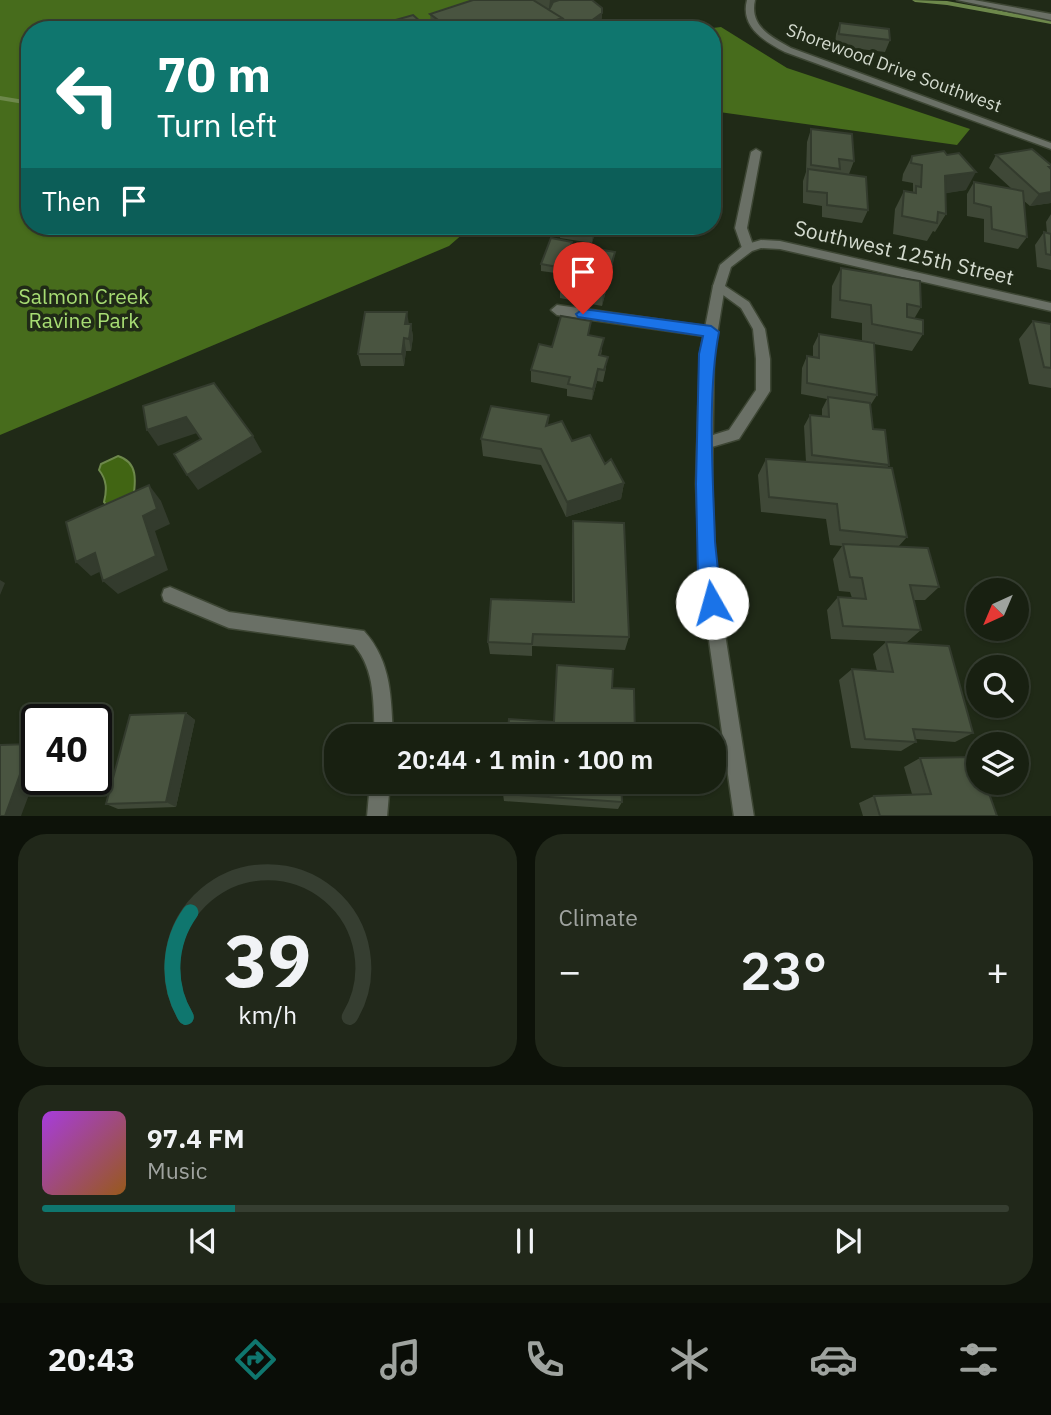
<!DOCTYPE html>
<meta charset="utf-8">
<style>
body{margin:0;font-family:"IBM Plex Sans",sans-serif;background:#21281a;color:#f1f3f6;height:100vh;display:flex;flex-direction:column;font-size:26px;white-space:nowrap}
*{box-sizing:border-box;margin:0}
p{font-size:23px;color:#9fa39f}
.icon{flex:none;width:38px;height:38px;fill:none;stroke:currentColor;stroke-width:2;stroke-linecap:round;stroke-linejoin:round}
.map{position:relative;height:816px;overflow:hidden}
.drawer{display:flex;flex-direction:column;gap:18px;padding:18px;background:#0d1209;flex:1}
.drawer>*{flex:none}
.top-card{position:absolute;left:21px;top:21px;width:700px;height:214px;border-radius:28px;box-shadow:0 2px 5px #0004,0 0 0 2px #363e31;background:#0f766e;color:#fff;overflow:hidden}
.needle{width:46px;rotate:224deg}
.controls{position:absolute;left:966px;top:578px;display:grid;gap:14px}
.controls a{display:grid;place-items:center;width:63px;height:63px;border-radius:50%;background:#182011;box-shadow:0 2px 5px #0004,0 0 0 2px #363e31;font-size:35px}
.speed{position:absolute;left:21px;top:704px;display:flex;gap:14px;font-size:35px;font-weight:700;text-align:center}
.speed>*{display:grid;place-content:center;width:91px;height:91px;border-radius:50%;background:#182011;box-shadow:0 2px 5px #0004,0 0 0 2px #363e31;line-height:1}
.speed .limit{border:4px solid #111;border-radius:10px;background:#fff;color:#111}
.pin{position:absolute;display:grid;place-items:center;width:60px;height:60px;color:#fff;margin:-72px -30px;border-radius:50% 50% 50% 0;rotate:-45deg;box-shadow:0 0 7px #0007}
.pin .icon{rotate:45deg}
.me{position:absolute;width:77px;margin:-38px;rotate:353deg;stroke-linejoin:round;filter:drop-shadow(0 0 5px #0008)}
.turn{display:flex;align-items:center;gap:24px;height:147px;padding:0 21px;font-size:32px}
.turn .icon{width:91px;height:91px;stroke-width:2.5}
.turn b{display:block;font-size:49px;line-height:60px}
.then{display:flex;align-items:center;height:66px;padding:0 21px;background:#0003;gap:14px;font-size:26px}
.big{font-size:52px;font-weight:600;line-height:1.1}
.drawer .card{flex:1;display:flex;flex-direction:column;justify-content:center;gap:10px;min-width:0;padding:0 24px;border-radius:28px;background:#21281a}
.drawer .dial{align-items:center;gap:0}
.dial svg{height:182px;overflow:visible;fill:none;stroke:#363e31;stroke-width:7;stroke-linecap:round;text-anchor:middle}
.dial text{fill:#f1f3f6;stroke:none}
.song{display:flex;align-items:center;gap:21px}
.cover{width:84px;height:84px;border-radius:10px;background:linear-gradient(135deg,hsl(280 70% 55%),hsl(30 70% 35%))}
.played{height:7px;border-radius:4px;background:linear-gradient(90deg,#0f766e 20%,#363e31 20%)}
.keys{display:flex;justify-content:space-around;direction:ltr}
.heat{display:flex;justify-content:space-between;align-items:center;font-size:38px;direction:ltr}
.drawer .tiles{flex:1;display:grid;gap:18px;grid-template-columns:1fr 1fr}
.card:last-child{grid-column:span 2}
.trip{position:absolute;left:324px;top:724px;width:402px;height:70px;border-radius:28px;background:#182011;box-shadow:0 2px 5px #0004,0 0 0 2px #363e31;font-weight:600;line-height:70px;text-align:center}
.menu{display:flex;height:112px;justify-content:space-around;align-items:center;background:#0a0d07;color:#9fa39f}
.menu .icon{width:49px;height:49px}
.menu .active{color:#0f766e}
.menu b{font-size:32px;color:#f1f3f6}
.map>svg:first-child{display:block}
.forest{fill:#476c1c}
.water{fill:#416513;stroke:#6d884b;stroke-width:2}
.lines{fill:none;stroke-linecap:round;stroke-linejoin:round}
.stream{fill:#6d884b;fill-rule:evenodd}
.service-casing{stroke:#3d4634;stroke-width:3}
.minor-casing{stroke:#3d4634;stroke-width:3}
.tertiary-casing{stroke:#3d4634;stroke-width:3}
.service{fill:#6a7066;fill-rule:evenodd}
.minor{fill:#6a7066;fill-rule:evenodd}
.tertiary{fill:#6a7066;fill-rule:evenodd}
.wall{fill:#3f4837}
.shaded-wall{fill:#333b2d}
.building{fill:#495440;stroke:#333b2d;stroke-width:2}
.route{fill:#1a73e8;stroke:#114b97;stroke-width:2}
.labels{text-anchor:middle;stroke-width:7;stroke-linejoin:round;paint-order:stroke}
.far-street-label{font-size:18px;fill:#d3dace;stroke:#202a17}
.street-label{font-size:21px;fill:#d3dace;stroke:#202a17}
.park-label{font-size:21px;fill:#a7dc73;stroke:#202a17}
</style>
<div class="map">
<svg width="1051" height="817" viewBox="0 0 1051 817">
<rect width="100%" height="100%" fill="#202a17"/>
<path class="forest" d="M0,0H499L402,30H30V226H472L449,246L0,435Z
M721,27L787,68L970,129L957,145L712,111V30H696Z"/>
<path class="water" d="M118,456C138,462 136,481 133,499L110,509L104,502C107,490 107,480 99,470L101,464Z"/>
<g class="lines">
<path class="stream" d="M912,0L947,1L1051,20V24L947,5L915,2Z
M712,30L716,31L717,32L712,34Z
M0,96L30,101V105L0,100Z"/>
<defs>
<path id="service" d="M719,282L749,302L765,329L770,359V391L739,439L705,449L700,447L698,443L700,439L729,430L756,390V359L753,329L741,308L715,289L713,286L715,283Z
M557,305L711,327L717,332L711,337L557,315L551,310Z"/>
<path id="minor" d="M957,0H974L1051,14V20Z
M756,149L761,152L747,228L754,248L748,252L742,248L735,228L751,152Z
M170,587L229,612L364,631C392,662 391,698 393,737H375C373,704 376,671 354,645L229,628L164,601L162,595L164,589Z
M370,782H390L387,817H367Z"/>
<path id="tertiary" d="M747,0H755C749,26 771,37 791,48L1051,143V149L785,52C764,41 740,27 747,0Z
M761,240L780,241L1051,303V311L780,249L761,248L752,251L731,267L725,286L714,354L712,484L716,577L754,817H734L700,577L696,484L700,354L713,286L720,265L744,245Z"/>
</defs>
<use href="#service" class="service-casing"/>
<use href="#minor" class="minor-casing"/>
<use href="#tertiary" class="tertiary-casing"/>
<use href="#service" class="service"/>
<use href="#minor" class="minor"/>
<use href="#tertiary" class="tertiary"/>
</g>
<path class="wall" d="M473,0H592L602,13L601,25L594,30H432L430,14Z
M840,23L890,40L885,52L835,46L836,34Z
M811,129L854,161L849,174L868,210L862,223L822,217V206L803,203V181L806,172L807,142Z
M996,155L1051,203L1030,206L1024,201L1027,237L1018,249L984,242V219L967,216V194L974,182L1012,189L989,168Z
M912,156L966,190L945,193L946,214L935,232L933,231L927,241L893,234L895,209L904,191L913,192V183L902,181L903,174Z
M1051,214V270L1037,267L1035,245L1044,232L1047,233L1046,222Z
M561,226H597L592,243L560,238Z
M571,248L563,274L541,271V264Z
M613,264L602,306L560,298V285Z
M841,268L921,307L914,319L923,334L912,351L874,344L877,395L870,406L873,429L889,465L887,468L907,537L898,547L939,587L925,600H913L921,630L907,642L831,639L827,610L838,597L852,598L850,592L839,591L833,559L842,546L830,545L826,519L761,512L758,475L766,459L806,462L804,426L810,415L822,416V409L827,399L801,394L802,368L807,356L813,357V346L819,334L862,341V323L831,318L832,286Z
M1033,321L1051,324V388L1029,384L1019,339Z
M409,324H411L413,337L411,351H406L404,366H361L358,354Z
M590,336L602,350L601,355L606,368L603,382L597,381L592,400L567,396V389L531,382V370L552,347Z
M549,415L548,425L605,464L624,483L621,499L566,517L541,465L483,456L481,439Z
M573,521L629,637L625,650L532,646V656L490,654L488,642L572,602V536Z
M886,642L973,733L955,742L916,739V742L901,751L851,748L839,680L852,669L877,671L873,654Z
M186,713L195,720L176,807L118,809L106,804Z
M920,758L997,816H863L859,803L874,796L912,794L904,767Z
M503,794L622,802L618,809L504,801Z"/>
<path class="shaded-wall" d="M550,0H561L549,8Z
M602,13L601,25L594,30H590L591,21Z
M562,18L561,30H529Z
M976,172L966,190L936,195L945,176Z
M1051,192V203L1030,206L1039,194Z
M594,226H597L592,243L593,231Z
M572,242L571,248L563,274V268Z
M615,252L613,264L602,306L603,293Z
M407,312L409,324H405Z
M411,324L413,337L411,351L409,339Z
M404,338L406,351L404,366L402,354Z
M598,369L597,381L592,400L593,389Z
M186,417L197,433L158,446L147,430Z
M253,436L262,452L198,490L187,475Z
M624,483L621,499L566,517L567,502Z
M149,485L161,501L170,524L155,531L168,570L118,594L103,581L143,516Z
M95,553L110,567L91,576L76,562Z
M0,580L5,583L0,595Z
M186,713L195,720L176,807L166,802Z
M31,744L37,747V773L21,816H5Z"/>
<path class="building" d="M473,0H533L562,18L529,30H452L430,14Z
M559,0H592L602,8V13L591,21L570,22L562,19V18L549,10L553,2Z
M413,15L430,30H360Z
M840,23L889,29L890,40L839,34Z
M811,129L852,134L854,161L839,159L840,169L811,165Z
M1032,149L1051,165V167H1049L1051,169V192L1039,194L996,155Z
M944,151L947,155L959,153L976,172L945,176L946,214L938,212L937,223L902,216L904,191L916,193V186L921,187L922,165L911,163L912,156Z
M808,169L866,177L868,210L827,205V193L807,191Z
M974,182L1023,191L1027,237L992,229L991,207L974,203Z
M561,226H594L593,231Z
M1044,232L1051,234V255L1046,254Z
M551,238L572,242L563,268L541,264Z
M574,245L615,252L603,293L560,285Z
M841,268L920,281L921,307L907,304V317L923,320V334L872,324L871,305L840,300Z
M365,312H407L405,324H411L409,339L404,338L402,354H358Z
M561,316L591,321L588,335L604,338L599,355L608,357L604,370L598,369L593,389L568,384L570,377L531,370L539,344L552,347Z
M1033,321L1051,324V368L1044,367Z
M819,334L874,343L877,395L807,383V356L819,358Z
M214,383L253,436L187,475L174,454L201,439L186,417L147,430L143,406Z
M828,397L870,403L873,429L885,430L889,465L812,455L810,415L829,417Z
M491,406L549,415L546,426L562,421L572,441L590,435L605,464L611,459L624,483L567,502L541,449L481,439Z
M766,459L892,468L907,537L840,530L837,504L769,497Z
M149,485L157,509L143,516L156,556L103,581L95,553L76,562L66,522Z
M573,521L624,523L629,637L533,634L532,644L488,642L491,599L574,602Z
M843,544L928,548L939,587L910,585L921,630L843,626L838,597L866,599L862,578L850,577Z
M886,642L949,646L973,733L913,729L916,742L865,739L852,669L893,672Z
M557,665L613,669L612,688L634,689L635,737H507L509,719L554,722Z
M186,713L166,802L106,804L130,715Z
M31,744L5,816H0V745Z
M975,757L978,765V782H985L997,816H880L874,796L931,794L920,758Z
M504,782H621L622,802L503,794Z"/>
<path class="route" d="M583,309L711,326L719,332C707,394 713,477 715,541C716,556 723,600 718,610L712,613L705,610L698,577L696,484L699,354L703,336L578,317L576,314Z"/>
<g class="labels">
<g class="far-street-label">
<text transform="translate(894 68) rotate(20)" y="6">Shorewood Drive Southwest</text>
</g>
<g class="street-label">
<text transform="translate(904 253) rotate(13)" y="7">Southwest 125th Street</text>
</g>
<g class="park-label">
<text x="84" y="304">Salmon Creek<tspan x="84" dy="24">Ravine Park</tspan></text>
</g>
</g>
</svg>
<div class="controls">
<a><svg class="needle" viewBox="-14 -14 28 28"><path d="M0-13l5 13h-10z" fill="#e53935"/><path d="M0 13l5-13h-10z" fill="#9fa39f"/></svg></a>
<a><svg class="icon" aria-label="search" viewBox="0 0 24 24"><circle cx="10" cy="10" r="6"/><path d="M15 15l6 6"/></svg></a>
<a><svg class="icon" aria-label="layers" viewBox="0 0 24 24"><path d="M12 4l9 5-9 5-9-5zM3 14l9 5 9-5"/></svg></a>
</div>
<div class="speed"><div class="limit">40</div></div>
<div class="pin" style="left:583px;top:314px;background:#d93025"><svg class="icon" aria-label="arrive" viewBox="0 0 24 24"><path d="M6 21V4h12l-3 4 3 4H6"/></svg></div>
<svg class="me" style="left:712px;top:603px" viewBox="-20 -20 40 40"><circle r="19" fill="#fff"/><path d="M0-13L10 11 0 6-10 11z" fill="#1a73e8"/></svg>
<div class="trip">20:44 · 1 min · 100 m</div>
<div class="top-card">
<div class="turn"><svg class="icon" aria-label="left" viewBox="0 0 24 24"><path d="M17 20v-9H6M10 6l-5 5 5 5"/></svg><div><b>70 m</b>Turn left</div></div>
<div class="then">Then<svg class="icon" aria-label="arrive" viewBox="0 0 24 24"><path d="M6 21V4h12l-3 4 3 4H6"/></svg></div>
</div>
</div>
<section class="drawer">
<div class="tiles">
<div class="card dial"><svg viewBox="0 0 100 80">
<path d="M14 69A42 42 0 1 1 86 69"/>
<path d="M14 69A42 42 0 0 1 16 23" stroke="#0f766e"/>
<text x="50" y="56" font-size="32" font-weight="700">39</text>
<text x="50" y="72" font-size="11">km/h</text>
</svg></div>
<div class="card"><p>Climate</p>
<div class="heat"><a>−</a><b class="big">23°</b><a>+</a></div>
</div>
<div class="card">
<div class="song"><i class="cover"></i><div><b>97.4 FM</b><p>Music</p></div></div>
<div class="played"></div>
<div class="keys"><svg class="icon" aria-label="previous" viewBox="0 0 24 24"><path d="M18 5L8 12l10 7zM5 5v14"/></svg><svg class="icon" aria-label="pause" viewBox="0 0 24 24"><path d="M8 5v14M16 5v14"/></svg><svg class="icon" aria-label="next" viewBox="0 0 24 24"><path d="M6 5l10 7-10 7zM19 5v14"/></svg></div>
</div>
</div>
</section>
<nav class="menu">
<b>20:43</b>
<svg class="icon active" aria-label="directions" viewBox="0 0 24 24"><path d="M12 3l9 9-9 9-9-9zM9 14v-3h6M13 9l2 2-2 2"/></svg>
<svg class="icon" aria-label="music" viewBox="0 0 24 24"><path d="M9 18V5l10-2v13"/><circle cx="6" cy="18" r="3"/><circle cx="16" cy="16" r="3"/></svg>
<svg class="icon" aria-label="phone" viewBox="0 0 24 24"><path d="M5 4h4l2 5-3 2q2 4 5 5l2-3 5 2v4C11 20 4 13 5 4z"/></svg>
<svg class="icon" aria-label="climate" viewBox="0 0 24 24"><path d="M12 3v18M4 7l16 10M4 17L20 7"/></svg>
<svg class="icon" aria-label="car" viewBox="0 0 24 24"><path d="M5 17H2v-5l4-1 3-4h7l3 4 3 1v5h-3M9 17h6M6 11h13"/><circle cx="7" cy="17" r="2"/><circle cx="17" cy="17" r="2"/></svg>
<svg class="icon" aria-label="filters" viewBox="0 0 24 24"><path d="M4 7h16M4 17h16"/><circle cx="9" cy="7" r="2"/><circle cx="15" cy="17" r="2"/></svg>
</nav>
